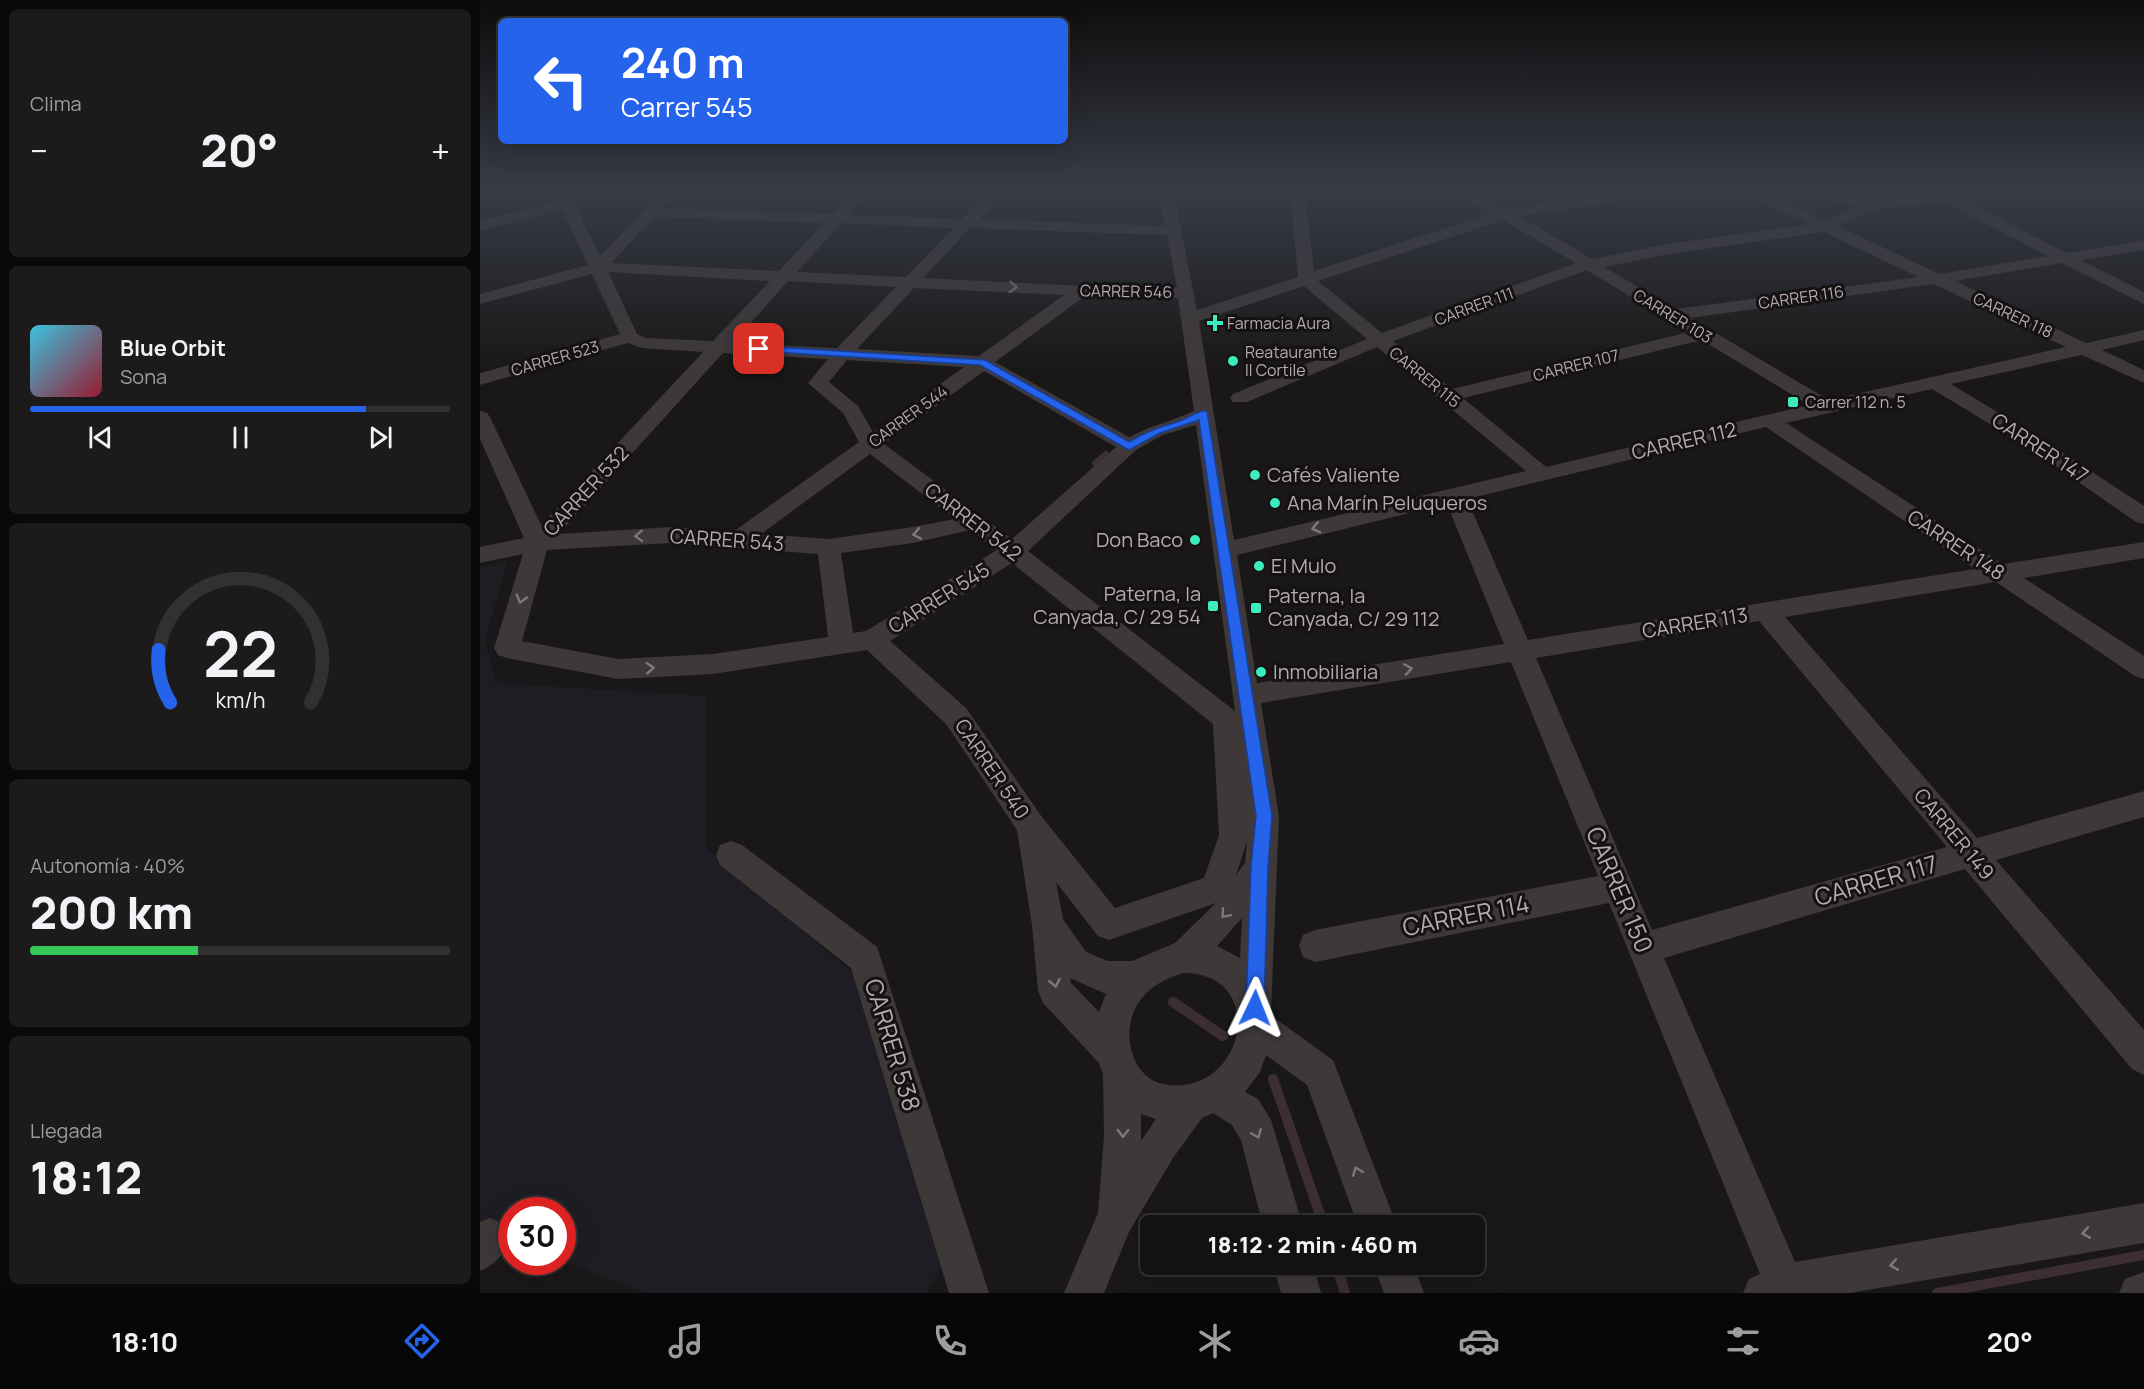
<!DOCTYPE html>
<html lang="es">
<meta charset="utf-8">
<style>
body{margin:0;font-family:Manrope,sans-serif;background:#1c1a1a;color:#f1f3f6;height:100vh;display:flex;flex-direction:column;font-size:22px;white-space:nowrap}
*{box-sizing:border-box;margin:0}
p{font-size:20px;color:#9d9d9f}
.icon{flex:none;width:33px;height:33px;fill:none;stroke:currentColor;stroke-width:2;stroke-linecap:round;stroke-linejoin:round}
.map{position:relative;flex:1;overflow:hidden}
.sheet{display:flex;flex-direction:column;gap:9px;padding:9px;background:#0a0909;width:480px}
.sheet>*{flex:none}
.top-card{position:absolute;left:18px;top:18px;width:570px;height:126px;border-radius:9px;box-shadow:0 6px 24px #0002,0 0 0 2px #323131;background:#2563eb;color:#fff;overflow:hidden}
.speed{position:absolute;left:18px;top:1197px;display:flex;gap:12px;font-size:30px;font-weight:700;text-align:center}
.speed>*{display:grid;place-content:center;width:78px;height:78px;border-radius:50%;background:#131111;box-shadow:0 6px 24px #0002,0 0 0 2px #323131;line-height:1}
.speed .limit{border:9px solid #d22;background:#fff;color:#111}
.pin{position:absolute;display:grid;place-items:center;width:51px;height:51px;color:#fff;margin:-26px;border-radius:12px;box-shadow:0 3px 9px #0006}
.me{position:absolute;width:66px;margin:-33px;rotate:2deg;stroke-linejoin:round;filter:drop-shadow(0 0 4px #0008)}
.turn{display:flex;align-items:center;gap:21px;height:126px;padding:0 24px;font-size:27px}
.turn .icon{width:78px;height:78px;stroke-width:2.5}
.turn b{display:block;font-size:42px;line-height:51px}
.big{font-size:45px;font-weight:800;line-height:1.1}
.sheet .card{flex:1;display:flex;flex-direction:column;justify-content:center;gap:9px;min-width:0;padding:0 21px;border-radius:9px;background:#1c1a1a}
.sheet .dial{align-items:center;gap:0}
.dial svg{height:156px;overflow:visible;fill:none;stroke:#323131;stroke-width:7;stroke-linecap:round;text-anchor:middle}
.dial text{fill:#f1f3f6;stroke:none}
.song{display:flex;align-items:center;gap:18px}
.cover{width:72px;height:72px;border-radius:9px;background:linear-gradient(135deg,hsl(190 70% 55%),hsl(350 70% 35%))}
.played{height:6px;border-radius:3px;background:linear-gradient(90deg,#2563eb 80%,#323131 80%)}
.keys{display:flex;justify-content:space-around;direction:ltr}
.heat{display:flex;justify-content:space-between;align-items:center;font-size:33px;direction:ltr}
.charge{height:9px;border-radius:4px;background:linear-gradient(90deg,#34c759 40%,#323131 0)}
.trip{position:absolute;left:660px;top:1215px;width:345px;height:60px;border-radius:9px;background:#131111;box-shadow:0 6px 24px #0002,0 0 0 2px #323131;font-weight:800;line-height:60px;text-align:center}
.tabs{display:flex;height:96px;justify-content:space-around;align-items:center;background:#080707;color:#9d9d9f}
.tabs .icon{width:42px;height:42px}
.tabs .active{color:#2563eb}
.tabs b{font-size:27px;color:#f1f3f6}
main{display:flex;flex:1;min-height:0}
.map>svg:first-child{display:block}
.green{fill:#1f1d24}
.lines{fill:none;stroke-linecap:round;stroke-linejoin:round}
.stream-far1{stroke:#3d2d35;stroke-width:6}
.stream{stroke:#3d2d35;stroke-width:10}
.minor{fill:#3e3839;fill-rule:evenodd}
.oneway{stroke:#817779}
.route{fill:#2563eb;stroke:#184099;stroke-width:1.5}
.poi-dot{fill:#3cecbd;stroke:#141212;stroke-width:2}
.labels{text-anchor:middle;stroke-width:6;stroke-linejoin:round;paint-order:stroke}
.far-street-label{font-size:16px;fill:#b8aaad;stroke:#141212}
.far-poi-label{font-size:16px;fill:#b8aaad;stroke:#141212;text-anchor:start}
.street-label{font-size:20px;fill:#b8aaad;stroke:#141212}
.poi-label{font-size:20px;fill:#b8aaad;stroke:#141212;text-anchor:start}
.near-street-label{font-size:24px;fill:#b8aaad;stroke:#141212}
</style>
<main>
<section class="sheet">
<div class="card"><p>Clima</p>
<div class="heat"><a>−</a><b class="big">20°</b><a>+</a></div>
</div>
<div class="card">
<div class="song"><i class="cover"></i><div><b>Blue Orbit</b><p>Sona</p></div></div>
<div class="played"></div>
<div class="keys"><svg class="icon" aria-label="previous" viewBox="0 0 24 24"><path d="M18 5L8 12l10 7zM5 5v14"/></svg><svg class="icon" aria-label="pause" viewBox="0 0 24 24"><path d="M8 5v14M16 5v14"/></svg><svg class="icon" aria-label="next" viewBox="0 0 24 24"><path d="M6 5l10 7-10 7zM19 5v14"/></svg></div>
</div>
<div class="card dial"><svg viewBox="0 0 100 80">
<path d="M14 69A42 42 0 1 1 86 69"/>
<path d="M14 69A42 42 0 0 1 8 42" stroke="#2563eb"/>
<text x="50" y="56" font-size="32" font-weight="700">22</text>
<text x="50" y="72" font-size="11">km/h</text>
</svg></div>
<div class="card"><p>Autonomía · 40%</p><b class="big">200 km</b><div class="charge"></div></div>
<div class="card"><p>Llegada</p><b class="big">18:12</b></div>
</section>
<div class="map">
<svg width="1664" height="1293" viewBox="0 0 1664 1293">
<rect width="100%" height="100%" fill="#191717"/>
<path class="green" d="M27,562L5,641L15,683L226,696V847L377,977L465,1262L446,1293H165L83,1261L82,1210H32L31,1242L0,1230V567Z"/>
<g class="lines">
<path class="stream-far1" d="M615,463L626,454"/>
<path class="stream" d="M693,1002L743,1036
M793,1079L844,1226
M856,1264L865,1293
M1457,1293L1664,1255"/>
<path class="minor" d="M73,189H87L120,256L185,189H200L183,208L353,214L376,189H391L369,215L482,219L511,189H526L499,219L685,226L679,189H693L717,310L818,277L810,189H824L834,271L1012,213L974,192L972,189H989L1027,209L1163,189H1198L1191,193L1040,216L1112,259L1188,244L1329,224L1261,192L1259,189H1277L1345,221L1377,206L1309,192L1307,189H1334L1392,201L1498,189H1624L1664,193V201L1580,193H1538L1482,199L1587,253L1664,240V250L1601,260L1664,292V304L1582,263L1475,281L1606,343L1664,330V340L1622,350L1664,370V383L1602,355L1471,384L1562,439L1664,506V524L1656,522L1548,447L1452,389L1306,423L1523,564L1664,542V558L1544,578L1664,656V679L1655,676L1516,582L1305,617L1497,838L1664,791V817L1516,860L1664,1030V1075L1652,1069L1485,869L1184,958L1315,1262L1664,1203V1243L1370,1293H1263L1269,1279L1280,1274L1129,903L835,962L823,957L819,946L823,935L835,930L1118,876L1031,662L781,703L799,816L791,1011L793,1017L853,1060L917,1226H878L827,1085L786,1055L780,1072L765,1092L778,1099L791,1120L823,1226H783L761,1140L752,1125L733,1113L722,1118L693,1158L649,1232L624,1293H584L618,1213L624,1135L623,1074L619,1063L563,1003L558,991L552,925L537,830L466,724L387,650L233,674L138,679L27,658L18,655L14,648L43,554L0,563V547L44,538L0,439V411L7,413L10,417L61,525L223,352L162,348L148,343L0,385V373L140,334L112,274L0,304V294L108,265L82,209L0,231V221L78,201ZM1463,201L1568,256L1459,274L1358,226L1396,209ZM175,217L344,223L299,271L131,263ZM1023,220L1096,263L902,333L838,281ZM361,223L474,228L426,277L317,272ZM490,228L687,235L697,288L601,286L443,278ZM1344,232L1438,277L1196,309L1124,267L1188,254ZM1107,270L1209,332L972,389L913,341ZM128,272L290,281L233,341L166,338L157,334ZM308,281L416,287L357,348L253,343ZM1454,284L1586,347L1349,400L1210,318ZM824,286L887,339L753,394L750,398L753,402H767L897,347L1046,471L754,540L719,321ZM434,288L584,295L499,356L377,349ZM605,296L698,298L714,411C692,421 670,426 649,437L515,362ZM1222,340L1329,405L1066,467L983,398ZM243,353L348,359L328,383L363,413L379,442L253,532L191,527L79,534ZM367,360L484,367L393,432L378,406L349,382ZM504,371L636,447L532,539L404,444ZM716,425L755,711L548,551L656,450L683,435ZM1286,427L1495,569L1048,640L987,499ZM390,454L475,519L433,527L349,539L281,534ZM967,504L1024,644L777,683L757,555ZM490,530L517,550L386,631L373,633L361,553L433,543ZM191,543L338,554L348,637L233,654L138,659L42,641L67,550ZM532,563L733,724L739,835L724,878L635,908L562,817L486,708L410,641ZM1279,621L1467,847L1172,930L1056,658ZM767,841L765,863L756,875ZM576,882L618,936L629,940L736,903L695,943L652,961H628L606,952L583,919ZM762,918L760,958L737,946ZM704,973C788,973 766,1093 689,1085C651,1082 639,1031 659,1002C670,986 686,978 704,973ZM590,978L626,994L619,1012L591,983ZM661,1114L676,1119L661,1141Z
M251,841L262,845L397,947L509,1293H469L371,968L240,865L236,855L240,845Z
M10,1218L24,1224L30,1238C22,1256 18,1263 0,1271V1222Z
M793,1264H833L841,1293H801Z
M893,1264H933L944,1293H904Z
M1664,1272V1293H1639L1645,1279Z"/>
</g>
<defs><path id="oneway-chevron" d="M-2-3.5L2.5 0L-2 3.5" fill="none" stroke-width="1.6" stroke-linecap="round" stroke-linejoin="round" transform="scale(1.5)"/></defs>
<g class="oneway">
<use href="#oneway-chevron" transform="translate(533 287) rotate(3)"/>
<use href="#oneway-chevron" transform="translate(836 528) rotate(167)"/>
<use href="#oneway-chevron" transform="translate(437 534) rotate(169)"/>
<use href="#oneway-chevron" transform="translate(159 536) rotate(178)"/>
<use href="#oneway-chevron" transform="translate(41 599) rotate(106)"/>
<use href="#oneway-chevron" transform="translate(170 668) rotate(-3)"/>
<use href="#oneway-chevron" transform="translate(928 669) rotate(-9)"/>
<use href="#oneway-chevron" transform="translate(745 914) rotate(131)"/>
<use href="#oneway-chevron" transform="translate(575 983) rotate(79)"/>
<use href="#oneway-chevron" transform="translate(643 1133) rotate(91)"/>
<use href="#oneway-chevron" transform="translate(777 1134) rotate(67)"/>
<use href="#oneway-chevron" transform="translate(877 1171) rotate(-111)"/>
<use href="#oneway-chevron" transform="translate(1606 1233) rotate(170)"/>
<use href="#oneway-chevron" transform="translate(1414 1265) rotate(170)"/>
</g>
<linearGradient id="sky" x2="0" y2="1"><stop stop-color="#0e0d0d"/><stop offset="0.51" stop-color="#383c47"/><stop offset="1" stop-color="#383c47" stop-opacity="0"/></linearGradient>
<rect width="1664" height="370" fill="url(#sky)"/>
<path class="route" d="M279,346L505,360L649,442C669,430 679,428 700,421C709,418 717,410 727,411L792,816L788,867L784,1008L781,1015L775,1017L768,1015L766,1008L771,867L776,816L719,420L680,433L649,450L500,365L276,351V347Z"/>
<g class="poi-dot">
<path d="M732 314h6v6h6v6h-6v6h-6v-6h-6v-6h6z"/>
<circle cx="753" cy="361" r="6"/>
<rect x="1307" y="396" width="12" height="12" rx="3"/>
<circle cx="775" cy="475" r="6"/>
<circle cx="795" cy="503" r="6"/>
<circle cx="715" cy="540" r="6"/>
<circle cx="779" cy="566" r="6"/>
<rect x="727" y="600" width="12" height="12" rx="3"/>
<rect x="770" y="602" width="12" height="12" rx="3"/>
<circle cx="781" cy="672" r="6"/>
</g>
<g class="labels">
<g class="far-street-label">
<text transform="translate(646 291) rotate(1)" y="6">CARRER 546</text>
<text transform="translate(1321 297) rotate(-8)" y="6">CARRER 116</text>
<text transform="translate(994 306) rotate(-20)" y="6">CARRER 111</text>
<text transform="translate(1533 315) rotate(25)" y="6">CARRER 118</text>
<text transform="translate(1193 316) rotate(31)" y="6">CARRER 103</text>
<text transform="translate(75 358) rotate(-16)" y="6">CARRER 523</text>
<text transform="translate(1096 365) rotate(-14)" y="6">CARRER 107</text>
<text transform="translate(945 377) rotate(39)" y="6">CARRER 115</text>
<text transform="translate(428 416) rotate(-36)" y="6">CARRER 544</text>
</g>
<g class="far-poi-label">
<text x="747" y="329">Farmacia Aura</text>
<text x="765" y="358">Reataurante<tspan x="765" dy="18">II Cortile</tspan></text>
<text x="1325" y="408">Carrer 112 n. 5</text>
</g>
<g class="street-label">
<text transform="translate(1204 441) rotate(-13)" y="7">CARRER 112</text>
<text transform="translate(1560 448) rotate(33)" y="7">CARRER 147</text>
<text transform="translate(106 491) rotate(-47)" y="7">CARRER 532</text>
<text transform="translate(493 522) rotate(37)" y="7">CARRER 542</text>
<text transform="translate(247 540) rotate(4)" y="7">CARRER 543</text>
<text transform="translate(1476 545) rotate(33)" y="7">CARRER 148</text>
<text transform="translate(459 598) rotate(-32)" y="7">CARRER 545</text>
<text transform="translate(1215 623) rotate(-9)" y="7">CARRER 113</text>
<text transform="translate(512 769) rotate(56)" y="7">CARRER 540</text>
<text transform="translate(1474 834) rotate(50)" y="7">CARRER 149</text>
</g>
<g class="poi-label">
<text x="787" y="482">Cafés Valiente</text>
<text x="807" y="510">Ana Marín Peluqueros</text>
<text x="703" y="547" text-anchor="end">Don Baco</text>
<text x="791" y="573">El Mulo</text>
<text x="721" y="601" text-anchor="end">Paterna, la<tspan x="721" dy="23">Canyada, C/ 29 54</tspan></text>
<text x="788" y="603">Paterna, la<tspan x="788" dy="23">Canyada, C/ 29 112</tspan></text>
<text x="793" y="679">Inmobiliaria</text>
</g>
<g class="near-street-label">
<text transform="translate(1396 881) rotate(-16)" y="8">CARRER 117</text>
<text transform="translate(1139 890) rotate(67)" y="8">CARRER 150</text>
<text transform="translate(986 916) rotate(-11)" y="8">CARRER 114</text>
<text transform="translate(412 1045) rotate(73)" y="8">CARRER 538</text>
</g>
</g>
</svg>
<div class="speed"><div class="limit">30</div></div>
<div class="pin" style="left:279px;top:349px;background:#d93025"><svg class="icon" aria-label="arrive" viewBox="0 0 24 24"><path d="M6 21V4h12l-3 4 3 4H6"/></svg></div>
<svg class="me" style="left:775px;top:1008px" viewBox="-20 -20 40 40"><path d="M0-17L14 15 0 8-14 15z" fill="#2563eb" stroke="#fff" stroke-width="4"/></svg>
<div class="trip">18:12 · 2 min · 460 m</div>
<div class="top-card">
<div class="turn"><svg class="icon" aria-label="left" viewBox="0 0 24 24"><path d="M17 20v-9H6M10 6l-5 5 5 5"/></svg><div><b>240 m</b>Carrer 545</div></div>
</div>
</div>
</main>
<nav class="tabs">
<b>18:10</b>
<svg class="icon active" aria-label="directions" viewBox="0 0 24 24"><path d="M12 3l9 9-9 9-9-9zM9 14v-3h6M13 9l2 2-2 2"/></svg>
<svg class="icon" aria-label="music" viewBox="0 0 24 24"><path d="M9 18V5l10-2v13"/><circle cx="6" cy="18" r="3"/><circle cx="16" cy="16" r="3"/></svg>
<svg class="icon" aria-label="phone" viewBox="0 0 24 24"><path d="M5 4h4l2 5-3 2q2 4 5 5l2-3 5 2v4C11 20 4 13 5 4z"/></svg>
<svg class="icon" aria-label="climate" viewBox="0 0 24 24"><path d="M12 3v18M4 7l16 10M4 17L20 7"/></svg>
<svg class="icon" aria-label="car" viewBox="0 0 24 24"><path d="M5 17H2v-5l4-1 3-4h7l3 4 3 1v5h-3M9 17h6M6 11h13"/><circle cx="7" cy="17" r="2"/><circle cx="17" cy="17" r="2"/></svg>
<svg class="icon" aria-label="filters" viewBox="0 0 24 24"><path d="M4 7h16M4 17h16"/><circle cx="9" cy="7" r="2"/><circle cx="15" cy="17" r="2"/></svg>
<b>20°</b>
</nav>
